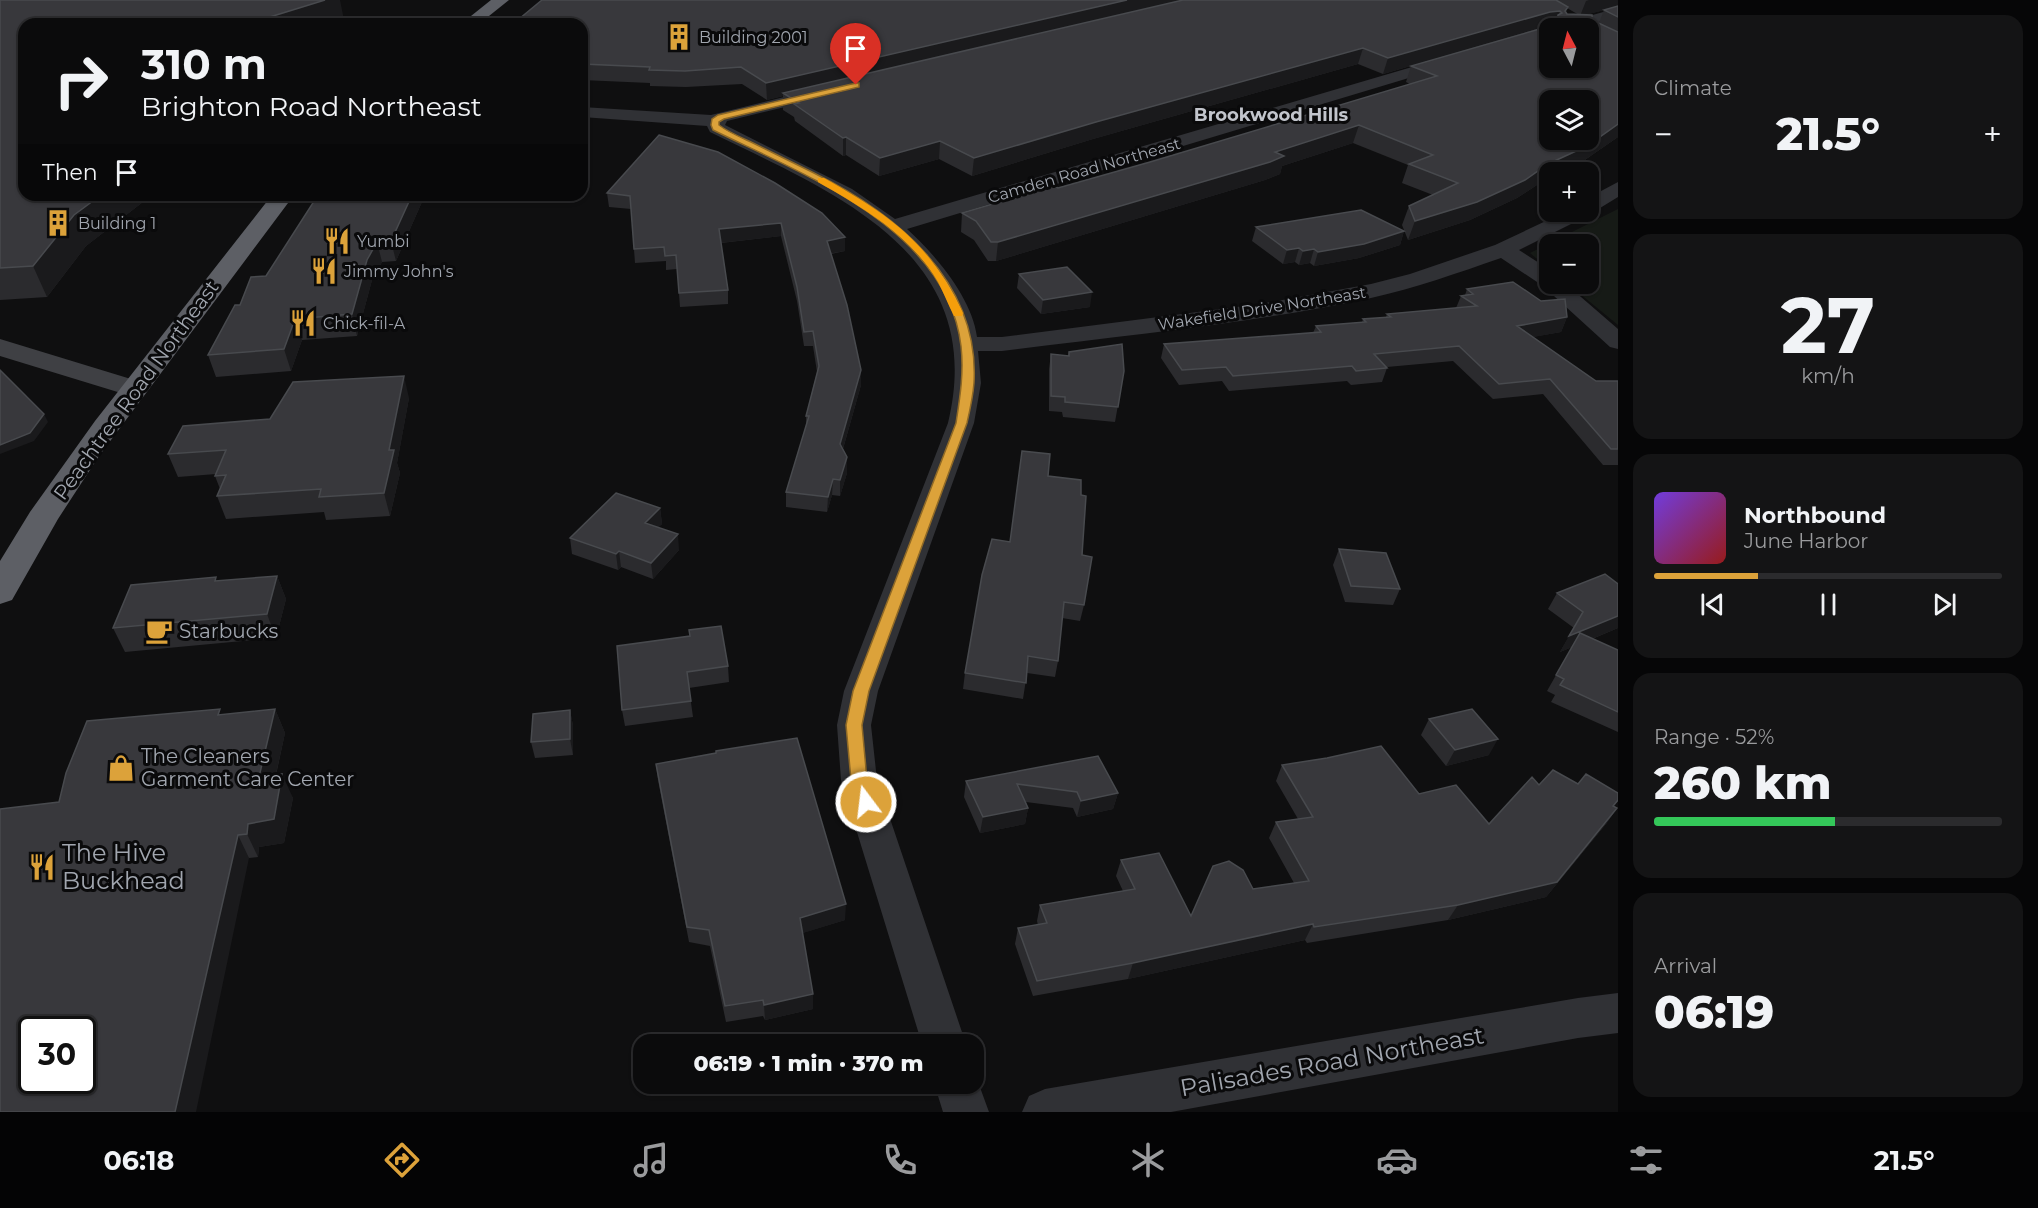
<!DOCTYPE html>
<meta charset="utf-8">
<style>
body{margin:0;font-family:Montserrat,sans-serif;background:#141415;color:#f1f3f6;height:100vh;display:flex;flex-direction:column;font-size:22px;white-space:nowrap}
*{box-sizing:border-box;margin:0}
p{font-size:20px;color:#9a9b9d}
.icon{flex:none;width:33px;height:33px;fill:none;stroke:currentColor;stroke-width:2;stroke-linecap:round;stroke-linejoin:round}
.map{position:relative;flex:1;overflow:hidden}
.sheet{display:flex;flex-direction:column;gap:15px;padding:15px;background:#060607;width:420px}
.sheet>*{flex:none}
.hud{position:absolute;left:18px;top:18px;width:570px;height:183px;border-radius:18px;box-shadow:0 2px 4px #0004,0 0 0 2px #2b2b2d;background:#0b0b0c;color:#f1f3f6;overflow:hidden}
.needle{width:39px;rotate:353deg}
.buttons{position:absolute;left:1539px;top:18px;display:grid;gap:12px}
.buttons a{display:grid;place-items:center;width:60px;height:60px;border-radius:12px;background:#0b0b0c;box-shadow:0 2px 4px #0004,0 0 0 2px #2b2b2d;font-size:30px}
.speed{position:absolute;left:18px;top:1016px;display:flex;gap:12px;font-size:30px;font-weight:700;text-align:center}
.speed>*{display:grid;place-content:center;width:78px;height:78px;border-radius:50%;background:#0b0b0c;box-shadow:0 2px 4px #0004,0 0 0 2px #2b2b2d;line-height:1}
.speed .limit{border:3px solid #111;border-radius:9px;background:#fff;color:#111}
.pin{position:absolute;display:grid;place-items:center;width:51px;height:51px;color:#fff;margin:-62px -26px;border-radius:50% 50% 50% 0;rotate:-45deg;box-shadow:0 0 6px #0007}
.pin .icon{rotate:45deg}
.me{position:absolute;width:66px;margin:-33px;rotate:345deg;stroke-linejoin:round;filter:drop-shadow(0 0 4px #0008)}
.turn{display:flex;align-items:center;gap:21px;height:126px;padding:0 24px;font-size:27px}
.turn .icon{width:78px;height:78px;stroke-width:2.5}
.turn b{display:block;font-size:42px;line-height:51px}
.then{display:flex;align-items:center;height:57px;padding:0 24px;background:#0003;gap:12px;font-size:22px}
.big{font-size:45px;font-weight:800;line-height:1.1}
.sheet .widget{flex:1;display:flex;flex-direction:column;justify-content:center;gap:9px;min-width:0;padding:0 21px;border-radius:18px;background:#141415}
.sheet .dial{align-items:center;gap:0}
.dial b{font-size:78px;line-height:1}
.song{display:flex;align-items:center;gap:18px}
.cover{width:72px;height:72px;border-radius:9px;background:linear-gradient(135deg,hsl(260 70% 55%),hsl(0 70% 35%))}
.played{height:6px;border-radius:3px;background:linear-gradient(90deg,#dca23a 30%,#2b2b2d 30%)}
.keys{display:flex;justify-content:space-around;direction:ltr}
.heat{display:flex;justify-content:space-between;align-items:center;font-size:33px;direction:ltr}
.charge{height:9px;border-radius:4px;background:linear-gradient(90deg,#34c759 52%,#2b2b2d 0)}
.trip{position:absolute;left:633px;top:1034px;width:351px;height:60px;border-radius:18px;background:#0b0b0c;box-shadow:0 2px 4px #0004,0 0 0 2px #2b2b2d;font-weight:800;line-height:60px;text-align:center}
.tab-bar{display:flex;height:96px;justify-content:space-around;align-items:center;background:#040405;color:#9a9b9d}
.tab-bar .icon{width:42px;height:42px}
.tab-bar .current{color:#dca23a}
.tab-bar b{font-size:27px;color:#f1f3f6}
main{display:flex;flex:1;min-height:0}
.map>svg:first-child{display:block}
.green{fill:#161a16}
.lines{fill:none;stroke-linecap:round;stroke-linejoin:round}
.street{fill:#303135;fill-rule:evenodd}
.secondary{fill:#3f4044;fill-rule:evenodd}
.highway{fill:#5d5f65;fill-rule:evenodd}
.wall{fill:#2b2b2e;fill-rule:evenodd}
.shaded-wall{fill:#1a1a1c}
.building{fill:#38383c;stroke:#484a4e;stroke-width:1.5;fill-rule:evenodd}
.route{fill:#dca23a;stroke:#8f6926;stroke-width:1.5}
.slow{fill:#f59e0b}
.labels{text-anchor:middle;stroke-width:6;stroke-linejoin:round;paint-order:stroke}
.far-poi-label{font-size:16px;fill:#a1a6af;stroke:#0a0a0b;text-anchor:start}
.far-street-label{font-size:16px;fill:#a1a6af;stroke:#0a0a0b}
.far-neighbourhood-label{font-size:18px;font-weight:bold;fill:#c2c5cc;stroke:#0a0a0b}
.street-label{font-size:20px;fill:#a1a6af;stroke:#0a0a0b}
.poi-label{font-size:20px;fill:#a1a6af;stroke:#0a0a0b;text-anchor:start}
.near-poi-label{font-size:24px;fill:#a1a6af;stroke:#0a0a0b;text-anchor:start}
.near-street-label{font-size:24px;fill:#a1a6af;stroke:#0a0a0b}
</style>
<main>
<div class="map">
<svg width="1618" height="1112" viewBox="0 0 1618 1112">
<rect width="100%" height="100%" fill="#0f0f10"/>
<path class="green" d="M1618,209V325L1568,284H1588V244H1550L1549,269L1530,253Z"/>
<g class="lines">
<path class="street" d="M1618,8V17L1576,28H1553L1556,25Z
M1446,57L1452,59L1454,62L1452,65L907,229C935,254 972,298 977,337H1002L1260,304L1371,284L1410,274L1495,245L1565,212H1588V198L1618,182V197L1587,216L1519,250L1550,270V284H1566L1618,329V349L1610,347L1543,286L1501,258C1458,273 1415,288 1371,298C1250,324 1125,335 1002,351H978L981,383L974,423L878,691L871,725L877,780L966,1044H922L841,780L837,725L844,691L948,423C989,253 834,193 710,132L707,126L582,117V107L711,115L821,88L827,89L829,93L827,97L727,121L725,125L852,189L895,219Z
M1618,993V1033L1578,1038L1171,1112H1022L1029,1096L1045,1089L1578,998Z
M974,1071L989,1112H943L934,1083H974Z"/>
<path class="secondary" d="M0,339L144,383L148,389L144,395L134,397L0,356Z"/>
<path class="highway" d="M491,0H509L479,24H461Z
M272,195H294L99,456L58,519L12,600L0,604V561L30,512L95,421Z"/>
</g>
<path class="wall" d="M0,0L344,20L331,24H24V195H152L86,246L47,297L0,300Z
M542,0H1618V137L1579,164L1540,183L1517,198L1470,220L1408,240L1402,225L1409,206L1433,195L1402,183L1408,165L1353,143L1282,166L1280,174L1265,180L996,261H988L974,240L961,232L962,213L1058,188L1150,162L1410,84L1406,82L1411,66L1544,27L1383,74L1358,64L1093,139L972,176L939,159L879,176L846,155L843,156L795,121L794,117L783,110V96L767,100L742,84L686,87L650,86V83L582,80V24ZM1567,8L1579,15L1567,14L1566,12ZM1604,10L1599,23L1584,15Z
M659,135L845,237V251L831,254L861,385L843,449L847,457V473L840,496L832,495L827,512L786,507V492L806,426V416L817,372L813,346H804L797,301L781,236L721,243L728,290V304L680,307L677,269L666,270V261L635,263L631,209L609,207L607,193Z
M425,195L396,261L382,262L372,280L357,336L302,340L291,371L216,377L208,355L240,305L266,276Z
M1256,227L1404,231L1400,245L1359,258L1314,266L1310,263L1299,265L1295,262L1283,264L1252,241Z
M1019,274L1090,307L1041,314L1017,288Z
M1467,289L1567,317L1561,332L1532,337L1596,381H1618V465H1603L1543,394L1493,399L1453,361L1387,367V368L1382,382L1351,385L1347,381L1229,391L1222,381L1179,385L1161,358L1164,344L1313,333L1316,326L1362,322L1363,319L1386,317L1387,314L1456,308L1461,296L1465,295Z
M1069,352L1124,371L1115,422L1063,417L1062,412L1049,411V369L1051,354L1068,356Z
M409,398L397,463L400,473L390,516L326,520L324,512L226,519L217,496L220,489L215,476L216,474L178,477L168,454L270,419Z
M1048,476L1081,495L1084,605L1080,621L1062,618L1058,661L1055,677L1027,673L1023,699L963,689L965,673L1009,542Z
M660,508L662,524L658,527L679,550L653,579L621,567L618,570L572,554L570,538Z
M1339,549L1400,589L1393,605L1345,602L1333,565Z
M277,576L286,599L276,638L125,652L113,628L217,581Z
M1618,582V628L1592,639L1618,650V732L1551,702L1555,695L1547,691L1572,647L1560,652L1574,628L1548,609L1557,593L1617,584Z
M617,646L728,666L729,682L689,688L693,717L625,726L622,710Z
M275,709L285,733L276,775L293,798L284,843L259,847L258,857L249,858L59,802L223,715Z
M570,710L573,726V755L535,758L531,742Z
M1429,719L1489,755L1446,766L1421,735Z
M1098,756L1118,793L1113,809L1077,817L1073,808L1026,802L1028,808L1025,824L980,833L964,797L966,781Z
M656,764L845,920L802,933L813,1009L765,1020L763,1016L726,1022L710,946L689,942L658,780Z
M1282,765L1419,794L1489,824L1539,785L1578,784L1618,793V801L1614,806L1617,808L1606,824L1546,897L1448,920L1307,943L1305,940L1128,979L1033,996L1015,944L1018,928L1038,925L1037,921L1040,905L1123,891L1116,876L1121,860L1191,916L1253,889L1294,883L1269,838L1276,822L1298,819L1276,781Z"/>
<path class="shaded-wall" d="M325,0H340L344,20L331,24H247Z
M1127,0H1188L783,93V96L767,100L766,83Z
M1589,0H1618V7L1580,16L1586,1Z
M1560,11L1554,26L1544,27L1383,74L1388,58L1550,12Z
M1363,48L1358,64L1093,139L972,176L974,158L1096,122Z
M1618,124V137L1579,164L1561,172H1550V178L1540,183L1517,198L1470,220L1408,240L1415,221L1548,164Z
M1359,125L1353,143L1282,166L1280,174L1265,180L996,261L998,242L1275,152Z
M846,137V155L843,156V138Z
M940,141L939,159L879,176L880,158Z
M101,195H152L86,246L47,297L33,266L74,215Z
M412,195H425L396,261L391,241Z
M781,223V236L719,243V229Z
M1404,231L1400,245L1359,258L1314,266L1318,252Z
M845,237V251L827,254V241Z
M377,242L382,262L372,280L357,336L352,314L367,260Z
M1299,248L1295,262L1283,264L1287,250Z
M1314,249L1310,263L1299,265L1303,251Z
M1092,292L1090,307L1041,314L1043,300Z
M1567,317L1561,332L1511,341L1517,326Z
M295,319L302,340L291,371L284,349Z
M861,370V385L840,459V444Z
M404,376L409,398L397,463L400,473L390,516L384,493L389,450Z
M44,414L48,422L34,441L0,454V445Z
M847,457V473L840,496V480Z
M833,479L832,495L827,512L828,497Z
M660,508L662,524L647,539L645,523Z
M678,534L679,550L653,579L651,563Z
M619,551L621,567L618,570L616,554Z
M277,576L286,599L276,638L267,614Z
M1618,616V628L1560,652L1569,636Z
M275,709L285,733L270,801L259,777Z
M570,710L573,726V755L570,739Z
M1498,739L1489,755L1446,766L1455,750Z
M282,774L293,798L284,843L259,847L258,857L247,834L248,824Z
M1118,793L1113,809L1077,817L1081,801Z
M1028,808L1025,824L980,833L983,817Z
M1617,808L1606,824L1546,897L1448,920L1458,905Z
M238,835L249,858L196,1112H175Z
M846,904L845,920L800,934V918Z
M1313,924L1305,940L1128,979L1133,963Z
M813,994V1009L765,1020L764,1005Z"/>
<path class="building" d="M0,0H325L247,24H24V195H101L74,215L33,266L0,268Z
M542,0H1127L766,83L741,67L685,71L649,70L650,67L582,64V24H513Z
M1183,0H1556L1568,7L1565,11L1567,14L1592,15V20L1618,32V124L1587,146L1548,164L1525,180L1477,202L1415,221L1409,206L1458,183L1409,164L1433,155L1359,125L1275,152L1284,156L1270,162L998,242H991L976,221L962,213L1054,186L1058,188L1150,162L1437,76L1411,66L1557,24L1558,15L1562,13L1560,11L1550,12L1388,58L1363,48L1096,122L974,158L940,141L880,158L846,137L843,138L794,104L799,103L783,93ZM1550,28H1588V68H1550ZM1550,100H1588V140H1550Z
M1618,6V17L1604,10Z
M659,135L718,152L775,183L822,213L845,237L827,241L847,305L861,370L840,444L847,457L840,480L833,479L828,497L786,492L809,416H806L819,366L813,331L804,332L797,287L781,223L719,229L728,290L679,293L676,255L665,256L664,247L634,249L630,196L607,193Z
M318,195H412L391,241L377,242L367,260L352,314L295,319L284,349L208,355L235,305H240L251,277L266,276Z
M1361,210L1404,231L1364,244L1318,252L1314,249L1303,251L1299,248L1287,250L1256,227Z
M1067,267L1092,292L1043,300L1019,274Z
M1513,282L1541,301L1565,299L1567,317L1517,326L1596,381H1618V449H1611L1550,379L1499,384L1459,346L1374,354L1387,368L1356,371L1352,366L1233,376L1226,367L1182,370L1164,344L1321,332L1316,326L1366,322L1363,319L1391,317L1387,314L1477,306L1461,296L1473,294L1467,289Z
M1122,344L1124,371L1118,407L1065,402V397L1051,396V354L1069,356V352Z
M0,370L44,414L30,433L0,445Z
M404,376L389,450H394L384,493L319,497L321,489L217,496L226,475L215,476L226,450L168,454L183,426L270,419L293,382Z
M1022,451L1050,454L1048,476L1081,480V495L1086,496L1082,555L1092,557L1084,605L1064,602L1058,661L1028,656L1026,683L965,673L982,575L992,539L1010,542Z
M616,493L660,508L645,523L678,534L651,563L619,551L616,554L570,538Z
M1339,549L1386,553L1400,589L1351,586Z
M1605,574L1618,584V616L1569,636L1583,612L1557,593Z
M277,576L267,614L113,628L131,585L216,577L215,581Z
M721,626L728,666L687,672L691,701L622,710L617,646L690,636L689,630Z
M1580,633L1618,650V712L1560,685L1564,679L1556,675Z
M220,709L218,715L275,709L259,777L282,774L274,819L248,824L247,834L238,835L175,1112H0V809L59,802L66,773L87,721ZM32,1029H82V1080H32Z
M1472,709L1498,739L1455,750L1429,719Z
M570,710V739L531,742L533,714Z
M797,738L846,904L800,918L813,994L764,1005L763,1000L725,1006L709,930L687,927L656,764L716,753V751Z
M1381,746L1419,794L1456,785L1489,824L1532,777L1539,785L1553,770L1578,784L1586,774L1618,793V800L1613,806L1617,808L1557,882L1458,905L1314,927L1313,924L1133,963L1037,981L1018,928L1047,923L1040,905L1135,889L1121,860L1159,853L1191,916L1213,866L1229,861L1243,870L1253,889L1309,881L1276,822L1313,817L1282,765L1327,758Z
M1098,756L1118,793L1081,801L1077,792L1017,784L1028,808L983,817L966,781Z"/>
<path class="route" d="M856,83H859V87L724,119L719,122V125C728,132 740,137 751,142C771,152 792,162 812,172C895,213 980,280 974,383C973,396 970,410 967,423L869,691L862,725L867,780L874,802L872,807L866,809L860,807L851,780L846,725L853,691L956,423C960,397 964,373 961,346C947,228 804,175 713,130L711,125L712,119L718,115Z"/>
<path class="slow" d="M818,178H824C892,217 928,241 963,313L962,316H954C948,305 944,293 938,282C911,235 863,208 818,182Z"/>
<defs>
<symbol id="building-bare" viewBox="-9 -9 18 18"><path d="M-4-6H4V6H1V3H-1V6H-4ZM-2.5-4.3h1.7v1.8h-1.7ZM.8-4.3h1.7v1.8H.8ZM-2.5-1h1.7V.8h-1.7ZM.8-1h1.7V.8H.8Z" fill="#dca23a" stroke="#0a0a0b" stroke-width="2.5" paint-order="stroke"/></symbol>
<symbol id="restaurant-bare" viewBox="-9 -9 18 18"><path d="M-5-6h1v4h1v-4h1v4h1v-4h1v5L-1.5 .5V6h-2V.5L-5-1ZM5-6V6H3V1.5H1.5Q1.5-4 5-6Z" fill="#dca23a" stroke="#0a0a0b" stroke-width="2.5" paint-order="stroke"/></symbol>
<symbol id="cafe-bare" viewBox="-9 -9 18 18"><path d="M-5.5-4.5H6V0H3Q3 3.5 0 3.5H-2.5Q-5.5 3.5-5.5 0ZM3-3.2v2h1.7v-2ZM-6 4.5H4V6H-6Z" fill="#dca23a" stroke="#0a0a0b" stroke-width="2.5" paint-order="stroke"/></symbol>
<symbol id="shop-bare" viewBox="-9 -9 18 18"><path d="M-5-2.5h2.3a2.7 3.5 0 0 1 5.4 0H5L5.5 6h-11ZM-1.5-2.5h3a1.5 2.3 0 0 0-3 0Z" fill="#dca23a" stroke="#0a0a0b" stroke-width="2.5" paint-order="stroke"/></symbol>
</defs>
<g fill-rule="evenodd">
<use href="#building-bare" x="660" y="18" width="38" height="38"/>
<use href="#building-bare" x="39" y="204" width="38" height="38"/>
<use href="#restaurant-bare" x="318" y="222" width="38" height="38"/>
<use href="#restaurant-bare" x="305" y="252" width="38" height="38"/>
<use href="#restaurant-bare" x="284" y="304" width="38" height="38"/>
<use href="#cafe-bare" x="140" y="612" width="38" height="38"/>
<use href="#shop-bare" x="102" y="749" width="38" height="38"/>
<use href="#restaurant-bare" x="23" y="848" width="38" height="38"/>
</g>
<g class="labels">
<g class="far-poi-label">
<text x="699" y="43">Building 2001</text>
<text x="78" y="229">Building 1</text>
<text x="357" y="247">Yumbi</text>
<text x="344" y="277">Jimmy John's</text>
<text x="323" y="329">Chick-fil-A</text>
</g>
<g class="far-street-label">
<text transform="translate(1084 170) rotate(-16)" y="6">Camden Road Northeast</text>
<text transform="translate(1262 308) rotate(-9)" y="6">Wakefield Drive Northeast</text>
</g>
<g class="far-neighbourhood-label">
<text x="1271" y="121">Brookwood Hills</text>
</g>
<g class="street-label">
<text transform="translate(136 390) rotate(-54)" y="7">Peachtree Road Northeast</text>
</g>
<g class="poi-label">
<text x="179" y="638">Starbucks</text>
<text x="141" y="763">The Cleaners<tspan x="141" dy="23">Garment Care Center</tspan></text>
</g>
<g class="near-poi-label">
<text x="62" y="861">The Hive<tspan x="62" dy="28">Buckhead</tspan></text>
</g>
<g class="near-street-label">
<text transform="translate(1332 1062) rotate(-10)" y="8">Palisades Road Northeast</text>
</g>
</g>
</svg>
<div class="buttons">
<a><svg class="needle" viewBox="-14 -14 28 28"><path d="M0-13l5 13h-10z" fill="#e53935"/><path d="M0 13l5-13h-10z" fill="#9a9b9d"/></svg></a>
<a><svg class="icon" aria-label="layers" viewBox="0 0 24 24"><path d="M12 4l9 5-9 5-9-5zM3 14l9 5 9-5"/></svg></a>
<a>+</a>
<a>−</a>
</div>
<div class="speed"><div class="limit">30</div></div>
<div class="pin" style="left:856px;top:85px;background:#d93025"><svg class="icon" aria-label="arrive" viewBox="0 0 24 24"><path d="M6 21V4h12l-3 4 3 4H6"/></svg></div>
<svg class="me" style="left:866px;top:802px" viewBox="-20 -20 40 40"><circle r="17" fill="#dca23a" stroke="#fff" stroke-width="3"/><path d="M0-11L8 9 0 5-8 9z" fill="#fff"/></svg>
<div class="trip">06:19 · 1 min · 370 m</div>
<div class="hud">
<div class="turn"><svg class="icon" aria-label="right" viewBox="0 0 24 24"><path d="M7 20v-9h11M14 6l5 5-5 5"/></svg><div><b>310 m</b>Brighton Road Northeast</div></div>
<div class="then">Then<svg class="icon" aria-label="arrive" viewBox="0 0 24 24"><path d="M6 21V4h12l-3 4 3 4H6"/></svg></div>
</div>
</div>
<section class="sheet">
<div class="widget"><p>Climate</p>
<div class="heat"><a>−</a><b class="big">21.5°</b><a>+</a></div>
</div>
<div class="widget dial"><b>27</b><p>km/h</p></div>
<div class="widget">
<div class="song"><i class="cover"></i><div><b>Northbound</b><p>June Harbor</p></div></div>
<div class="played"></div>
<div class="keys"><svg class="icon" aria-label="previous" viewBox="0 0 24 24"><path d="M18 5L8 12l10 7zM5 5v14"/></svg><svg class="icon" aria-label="pause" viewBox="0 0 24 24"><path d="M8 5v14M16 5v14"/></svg><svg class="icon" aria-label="next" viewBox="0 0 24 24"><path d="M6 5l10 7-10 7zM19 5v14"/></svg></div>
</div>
<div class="widget"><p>Range · 52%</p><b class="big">260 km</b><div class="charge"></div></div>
<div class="widget"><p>Arrival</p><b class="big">06:19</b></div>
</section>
</main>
<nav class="tab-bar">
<b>06:18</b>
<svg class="icon current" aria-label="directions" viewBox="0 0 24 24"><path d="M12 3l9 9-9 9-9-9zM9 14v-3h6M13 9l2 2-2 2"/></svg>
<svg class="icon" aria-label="music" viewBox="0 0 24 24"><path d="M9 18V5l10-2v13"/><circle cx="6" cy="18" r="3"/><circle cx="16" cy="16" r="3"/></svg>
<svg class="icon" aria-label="phone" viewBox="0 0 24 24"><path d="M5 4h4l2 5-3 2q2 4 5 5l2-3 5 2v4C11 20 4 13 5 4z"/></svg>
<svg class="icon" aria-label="climate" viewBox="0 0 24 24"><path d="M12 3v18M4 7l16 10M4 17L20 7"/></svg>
<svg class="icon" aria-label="car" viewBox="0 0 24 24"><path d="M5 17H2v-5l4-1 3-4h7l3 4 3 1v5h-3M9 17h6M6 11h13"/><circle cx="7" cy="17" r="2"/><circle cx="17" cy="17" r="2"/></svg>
<svg class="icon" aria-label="filters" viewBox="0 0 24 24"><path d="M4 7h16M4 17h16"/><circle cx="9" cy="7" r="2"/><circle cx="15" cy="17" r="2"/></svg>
<b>21.5°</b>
</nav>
